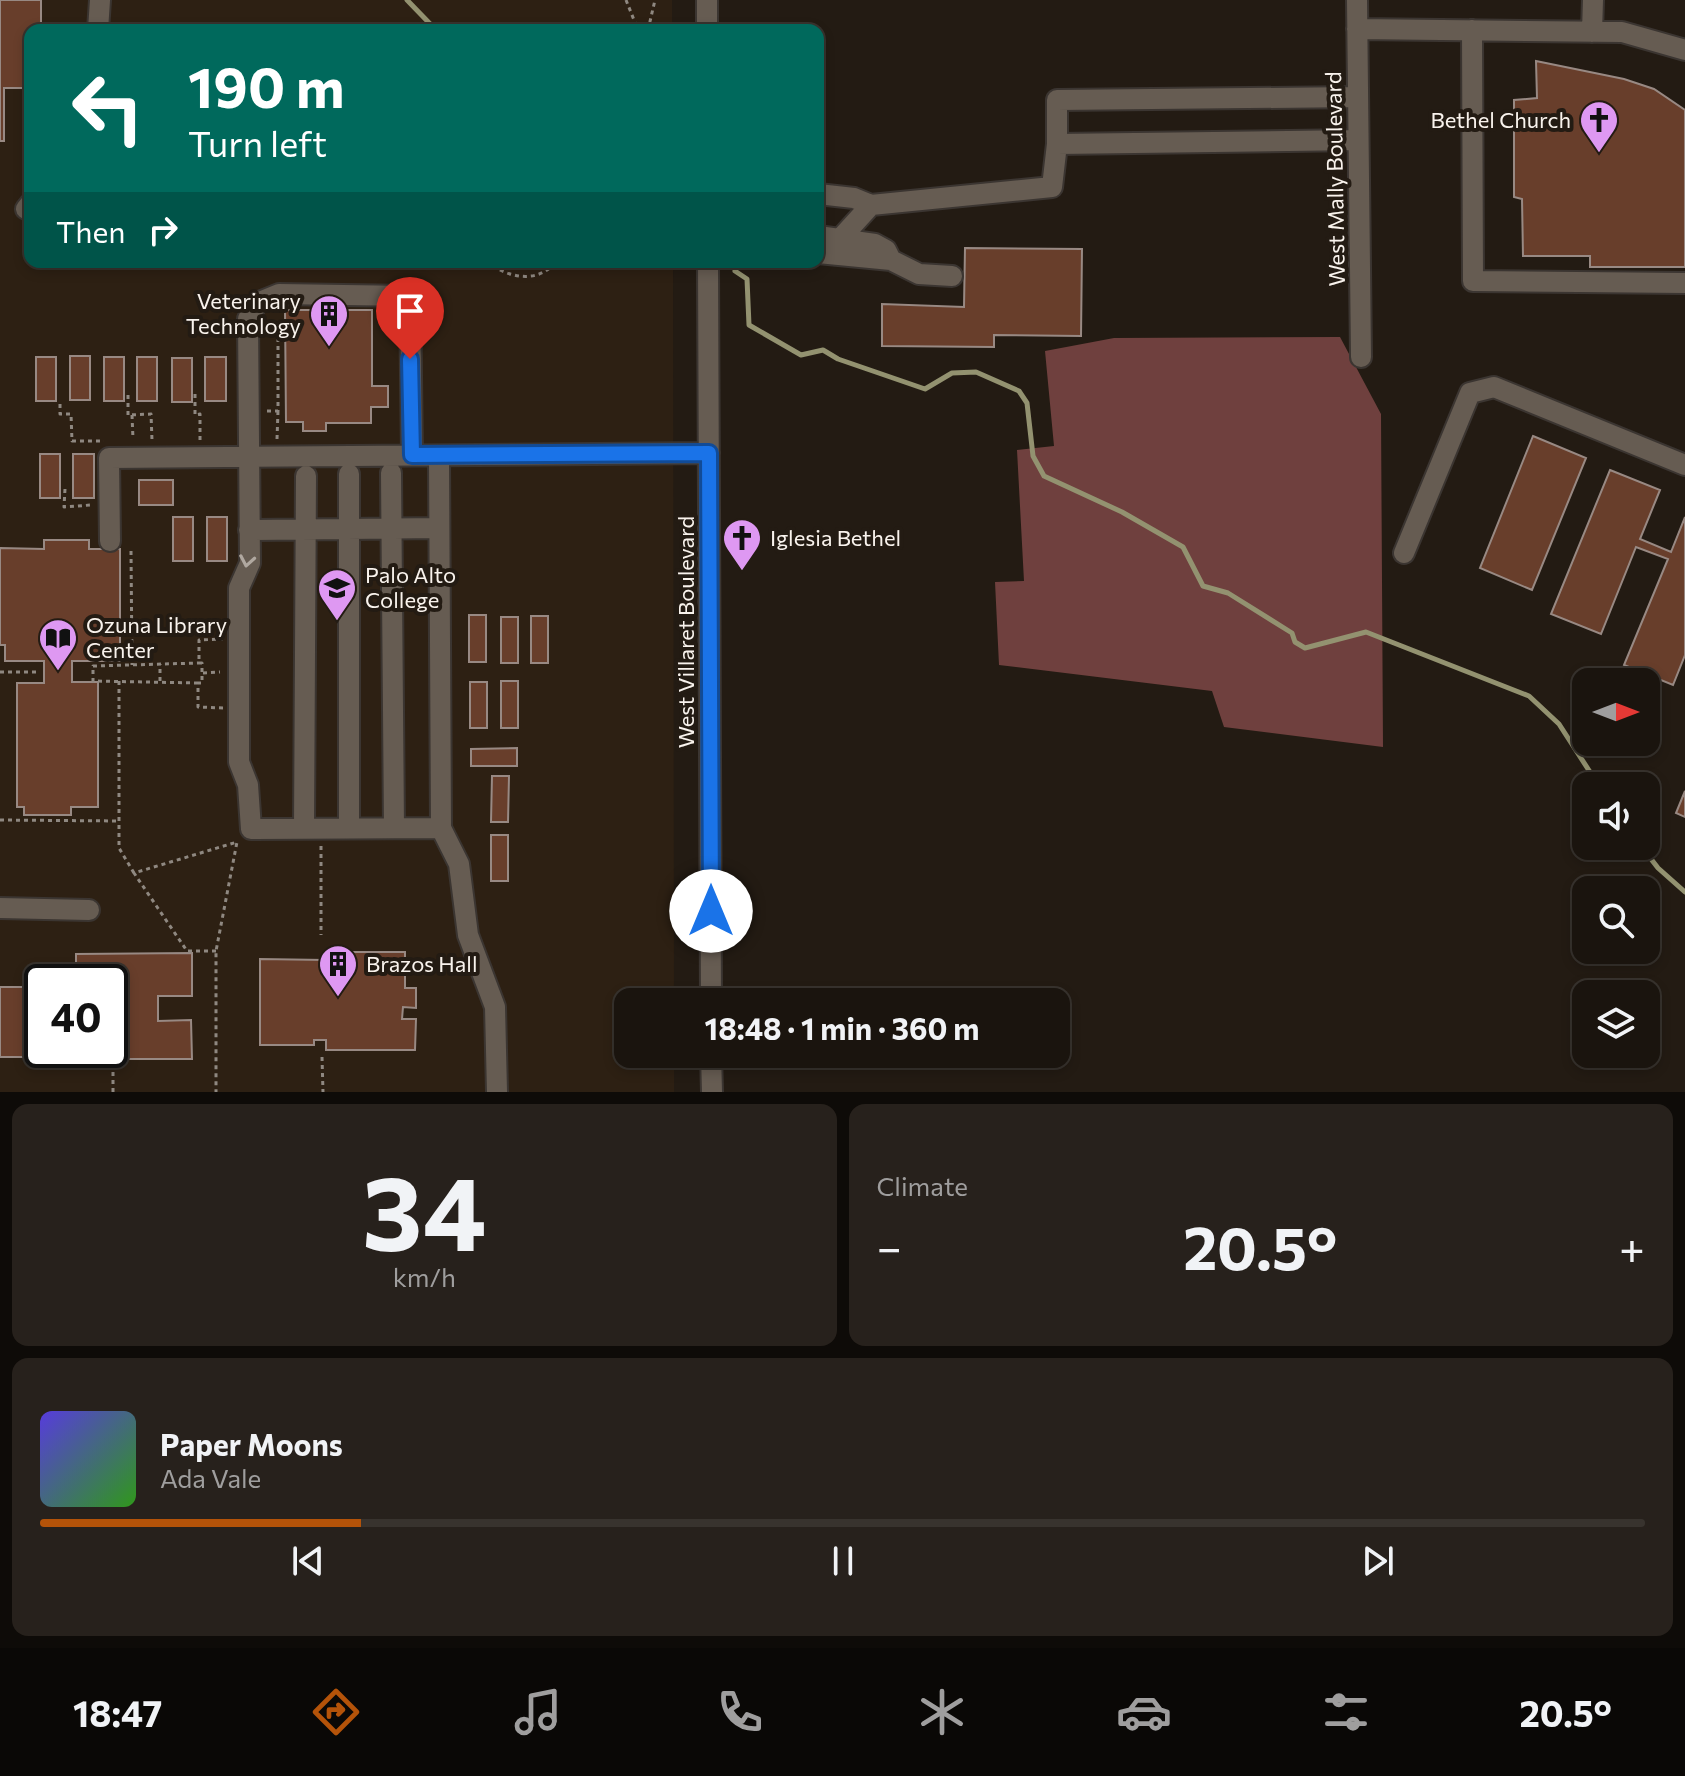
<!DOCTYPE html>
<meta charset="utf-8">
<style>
body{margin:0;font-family:Commissioner,sans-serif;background:#27211c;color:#f1f3f6;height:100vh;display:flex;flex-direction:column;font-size:30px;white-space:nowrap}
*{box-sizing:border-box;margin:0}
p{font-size:26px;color:#9f9e9e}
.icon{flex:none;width:44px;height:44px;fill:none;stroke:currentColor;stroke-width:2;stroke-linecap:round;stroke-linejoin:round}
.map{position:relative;height:1092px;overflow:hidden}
.sheet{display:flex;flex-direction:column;gap:12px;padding:12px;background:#0e0b08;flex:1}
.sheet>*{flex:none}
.banner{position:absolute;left:24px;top:24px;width:800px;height:244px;border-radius:16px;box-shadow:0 4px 12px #0003,0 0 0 2px #38332e;background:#00695c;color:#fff;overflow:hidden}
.needle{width:52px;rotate:90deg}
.tools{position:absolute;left:1572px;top:668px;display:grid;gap:16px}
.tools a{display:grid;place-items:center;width:88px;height:88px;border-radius:16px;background:#1a140e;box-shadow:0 4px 12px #0003,0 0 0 2px #38332e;font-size:40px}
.speed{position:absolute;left:24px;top:964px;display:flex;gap:16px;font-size:40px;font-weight:700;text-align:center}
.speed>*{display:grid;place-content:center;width:104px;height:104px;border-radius:50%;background:#1a140e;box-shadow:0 4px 12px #0003,0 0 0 2px #38332e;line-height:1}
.speed .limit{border:4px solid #111;border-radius:12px;background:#fff;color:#111}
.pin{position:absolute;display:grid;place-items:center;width:68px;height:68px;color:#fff;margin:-82px -34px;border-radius:50% 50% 50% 0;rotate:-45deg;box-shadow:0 0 8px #0007}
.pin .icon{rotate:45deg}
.me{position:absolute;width:88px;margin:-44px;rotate:0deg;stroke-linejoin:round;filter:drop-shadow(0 0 6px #0008)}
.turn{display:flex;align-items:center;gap:28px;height:168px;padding:0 32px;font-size:36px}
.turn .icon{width:104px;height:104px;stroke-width:2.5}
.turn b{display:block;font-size:56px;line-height:68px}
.then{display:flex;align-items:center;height:76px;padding:0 32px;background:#0003;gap:16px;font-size:30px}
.big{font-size:60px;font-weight:700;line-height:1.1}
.sheet .tile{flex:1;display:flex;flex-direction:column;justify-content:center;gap:12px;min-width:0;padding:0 28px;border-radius:16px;background:#27211c}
.sheet .dial{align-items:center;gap:0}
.dial b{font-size:104px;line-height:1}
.song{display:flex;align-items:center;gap:24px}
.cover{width:96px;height:96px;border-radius:12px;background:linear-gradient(135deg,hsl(250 70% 55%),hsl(110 70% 35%))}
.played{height:8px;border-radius:4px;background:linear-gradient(90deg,#b45309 20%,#38332e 20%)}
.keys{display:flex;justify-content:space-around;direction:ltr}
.heat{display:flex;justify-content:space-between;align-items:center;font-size:44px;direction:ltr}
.sheet .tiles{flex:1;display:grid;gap:12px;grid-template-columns:1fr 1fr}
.tile:last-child{grid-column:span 2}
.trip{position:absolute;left:614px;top:988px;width:456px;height:80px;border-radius:16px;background:#1a140e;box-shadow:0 4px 12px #0003,0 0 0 2px #38332e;font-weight:700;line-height:80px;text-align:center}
.menu{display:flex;height:128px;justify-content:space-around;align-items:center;background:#0a0806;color:#9f9e9e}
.menu .icon{width:56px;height:56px}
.menu .current{color:#b45309}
.menu b{font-size:36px;color:#f1f3f6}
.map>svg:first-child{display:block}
.built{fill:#2d2013;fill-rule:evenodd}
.forest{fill:#6f403e}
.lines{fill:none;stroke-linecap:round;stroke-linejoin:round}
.stream{stroke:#939270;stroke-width:5}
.building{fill:#683e2b;stroke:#988983;stroke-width:2}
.minor-casing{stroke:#3b3531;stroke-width:24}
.path{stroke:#8f8881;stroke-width:3;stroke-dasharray:4 4;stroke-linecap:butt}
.minor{stroke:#665c52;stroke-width:20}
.oneway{stroke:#b0a8a0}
.route-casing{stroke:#114b97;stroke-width:20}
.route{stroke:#1a73e8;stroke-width:14}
.labels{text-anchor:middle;stroke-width:8;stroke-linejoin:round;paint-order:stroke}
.poi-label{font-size:22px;fill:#f9f3ed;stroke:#231b13;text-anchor:start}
.street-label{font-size:22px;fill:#f9f3ed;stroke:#231b13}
</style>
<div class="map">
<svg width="1685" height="1092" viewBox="0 0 1685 1092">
<rect width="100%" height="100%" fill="#231b13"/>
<path class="built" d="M0,0H672V30H30V262H673L674,1002H628V1054H674V1092H0ZM42,982H110V1050H42Z"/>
<path class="forest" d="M1340,337L1381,414L1383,747L1224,727L1212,691L999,665L995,582L1024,581L1017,450L1054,446L1045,351L1114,338Z"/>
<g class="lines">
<path class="stream" d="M407,0L436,30
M735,271L747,279L749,325L801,355L823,350L838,359L925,389L952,373L976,372L1019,391L1027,403L1033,456L1044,476L1122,512L1183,547L1203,586L1228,593L1292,633L1295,642L1305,648L1366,632L1529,696L1559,724L1599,786
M1641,846L1658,868L1685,892"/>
</g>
<path class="building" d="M0,0H41V30H30V88H4V141H0Z
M1536,61L1624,79L1654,89L1685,110V267H1590V256H1523L1522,199L1514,197V100L1537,98Z
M965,248L1082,249L1081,336L994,335V347L882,346V304L964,307Z
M285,310H372V386H388V407H371V423H326V431H303V422H286Z
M70,356H90V400H70Z
M36,357H56V401H36Z
M104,357H124V401H104Z
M137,357H157V401H137Z
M205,357H226V401H205Z
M172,358H192V402H172Z
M1533,436L1586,458L1532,590L1480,568Z
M40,454H60V498H40Z
M73,454H94V498H73Z
M1610,470L1660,490L1640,539L1671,552L1685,517V655L1673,685L1624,665L1668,559L1636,547L1601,634L1551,614Z
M139,480H173V505H139Z
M173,517H193V561H173Z
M207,517H227V561H207Z
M44,540H89V549H120V661H72V682H98V807H71V815H24V807H17V683H44V661H5V645H0V548L44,549Z
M469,615H486V662H469Z
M531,616H548V663H531Z
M501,617H518V663H501Z
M501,681H518V728H501Z
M470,682H487V728H470Z
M517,748V766H471V749Z
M492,776H509L508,822H491Z
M1685,791V817L1676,813Z
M491,835H508V881H491Z
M325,952H405V988H416V1008L403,1007L402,1019H416L415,1050H326V1040H314V1045H260V959L325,960Z
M192,953V996H158V1021L191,1020L192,1059H98V1050H110V982H76V954Z
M0,987H42L45,1057H0Z"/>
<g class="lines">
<defs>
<path id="minor" d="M707,0V30
M1357,0L1361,357
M1357,29L1622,32L1685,50
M98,30L100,0
M1472,30L1473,281L1685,283
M1592,32L1593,0
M1057,144V100L1358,97
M818,194L854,198L871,205
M26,209L30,204
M818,236L875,244L886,250L891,260L919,274L952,276
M818,253L891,260
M837,254L840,239L871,205L1052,187L1057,144L1358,140
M708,262L711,1002
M412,455L410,296L279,294L257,303L248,319L250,563L239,588V762L248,785L251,829L441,828
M439,456L441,828L459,864L468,935L495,1007L497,1092
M391,473L394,828
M349,474V828
M249,530L439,528
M110,541L109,458L709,453
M1404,553L1470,393L1494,387L1685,465
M304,828L306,476
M0,908L89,910
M711,1054L712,1092"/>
</defs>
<use href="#minor" class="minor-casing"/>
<path class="path" d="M626,0L638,30
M648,30L655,0
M486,262C508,277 536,285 556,262
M195,394V415L200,414V440
M128,395V415L151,414L152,440
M60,404V414H71L72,441H104
M267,411H278V325
M132,415L133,439
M277,439L278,411
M65,489L64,507L91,505
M131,551L132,665
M0,672H39
M203,673L220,672
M119,681V848L134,873
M160,681V664
M198,683L93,681V666L199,663
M223,708L198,707V683H202V663H199V640L223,639
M0,820L119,821
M321,846V935
M216,951H187L134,873L237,842L216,951V1092
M322,1057L323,1092
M113,1064V1092"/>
<use href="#minor" class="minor"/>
</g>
<defs><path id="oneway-chevron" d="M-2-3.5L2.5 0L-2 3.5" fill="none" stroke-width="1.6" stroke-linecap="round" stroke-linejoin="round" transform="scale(2)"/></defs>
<use class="oneway" href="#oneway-chevron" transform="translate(247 561) rotate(100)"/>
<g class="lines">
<defs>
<path id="route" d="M410,359L412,455L709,453L711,911"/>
</defs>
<use href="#route" class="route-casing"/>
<use href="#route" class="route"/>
</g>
<defs>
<symbol id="church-pin" viewBox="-11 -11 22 30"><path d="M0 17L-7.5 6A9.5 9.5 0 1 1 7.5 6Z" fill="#de98f2" stroke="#231b13"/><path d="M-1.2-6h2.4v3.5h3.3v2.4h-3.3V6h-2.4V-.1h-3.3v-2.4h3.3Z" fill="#111"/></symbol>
<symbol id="building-pin" viewBox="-11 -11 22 30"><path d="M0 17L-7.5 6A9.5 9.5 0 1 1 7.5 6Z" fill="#de98f2" stroke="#231b13"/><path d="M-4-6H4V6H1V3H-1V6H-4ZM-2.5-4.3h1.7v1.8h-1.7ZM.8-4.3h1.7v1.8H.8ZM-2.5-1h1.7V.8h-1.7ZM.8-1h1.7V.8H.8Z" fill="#111"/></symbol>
<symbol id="university-pin" viewBox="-11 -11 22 30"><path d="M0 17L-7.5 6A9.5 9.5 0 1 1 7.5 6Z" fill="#de98f2" stroke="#231b13"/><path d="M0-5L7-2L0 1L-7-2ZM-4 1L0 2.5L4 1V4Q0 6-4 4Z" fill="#111"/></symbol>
<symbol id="library-pin" viewBox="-11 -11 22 30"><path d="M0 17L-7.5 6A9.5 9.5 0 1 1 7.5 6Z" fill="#de98f2" stroke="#231b13"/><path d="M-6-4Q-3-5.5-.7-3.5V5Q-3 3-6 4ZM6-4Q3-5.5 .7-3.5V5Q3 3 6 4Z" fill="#111"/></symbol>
</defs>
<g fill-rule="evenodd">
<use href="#church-pin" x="1577" y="98" width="44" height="60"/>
<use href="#building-pin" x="307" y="292" width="44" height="60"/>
<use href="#church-pin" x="720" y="516" width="44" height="60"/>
<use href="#university-pin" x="315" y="566" width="44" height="60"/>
<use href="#library-pin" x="36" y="616" width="44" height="60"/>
<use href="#building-pin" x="316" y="942" width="44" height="60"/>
</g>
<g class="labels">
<g class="poi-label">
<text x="1571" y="128" text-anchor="end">Bethel Church</text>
<text x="301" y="309" text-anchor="end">Veterinary<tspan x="301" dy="25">Technology</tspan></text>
<text x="770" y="546">Iglesia Bethel</text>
<text x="365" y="583">Palo Alto<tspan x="365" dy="25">College</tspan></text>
<text x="86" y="633">Ozuna Library<tspan x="86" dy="25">Center</tspan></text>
<text x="366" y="972">Brazos Hall</text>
</g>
<g class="street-label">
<text transform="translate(1335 179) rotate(-91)" y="8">West Mally Boulevard</text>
<text transform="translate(686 632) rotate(-90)" y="8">West Villaret Boulevard</text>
</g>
</g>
</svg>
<div class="tools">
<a><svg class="needle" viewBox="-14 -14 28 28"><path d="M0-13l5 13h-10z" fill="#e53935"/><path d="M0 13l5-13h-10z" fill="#9f9e9e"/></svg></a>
<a><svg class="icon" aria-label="sound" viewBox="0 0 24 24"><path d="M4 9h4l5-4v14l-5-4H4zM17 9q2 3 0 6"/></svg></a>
<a><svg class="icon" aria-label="search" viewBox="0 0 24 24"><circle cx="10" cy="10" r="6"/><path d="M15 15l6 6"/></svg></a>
<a><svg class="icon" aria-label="layers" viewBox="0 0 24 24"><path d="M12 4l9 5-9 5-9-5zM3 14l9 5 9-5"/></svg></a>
</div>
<div class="speed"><div class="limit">40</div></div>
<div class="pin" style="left:410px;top:359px;background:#d93025"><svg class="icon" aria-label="arrive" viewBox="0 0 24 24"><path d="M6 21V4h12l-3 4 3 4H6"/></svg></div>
<svg class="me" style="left:711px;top:911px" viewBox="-20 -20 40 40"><circle r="19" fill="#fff"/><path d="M0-13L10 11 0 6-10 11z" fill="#1a73e8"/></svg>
<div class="trip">18:48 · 1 min · 360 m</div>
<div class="banner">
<div class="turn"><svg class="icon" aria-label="left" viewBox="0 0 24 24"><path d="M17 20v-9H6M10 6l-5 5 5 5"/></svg><div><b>190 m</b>Turn left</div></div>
<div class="then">Then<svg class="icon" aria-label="right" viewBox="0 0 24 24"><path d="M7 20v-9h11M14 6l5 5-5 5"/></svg></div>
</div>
</div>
<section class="sheet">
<div class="tiles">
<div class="tile dial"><b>34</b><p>km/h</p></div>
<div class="tile"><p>Climate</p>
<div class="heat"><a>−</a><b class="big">20.5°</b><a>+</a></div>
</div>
<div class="tile">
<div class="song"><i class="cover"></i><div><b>Paper Moons</b><p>Ada Vale</p></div></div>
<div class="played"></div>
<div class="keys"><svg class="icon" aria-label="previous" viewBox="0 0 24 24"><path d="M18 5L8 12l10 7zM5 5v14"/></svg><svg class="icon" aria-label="pause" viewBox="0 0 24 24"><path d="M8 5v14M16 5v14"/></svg><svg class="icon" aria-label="next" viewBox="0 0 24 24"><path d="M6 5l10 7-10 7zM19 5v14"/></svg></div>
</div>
</div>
</section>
<nav class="menu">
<b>18:47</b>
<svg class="icon current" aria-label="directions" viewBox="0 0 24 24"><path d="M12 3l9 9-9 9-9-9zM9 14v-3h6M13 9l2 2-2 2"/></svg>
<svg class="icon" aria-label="music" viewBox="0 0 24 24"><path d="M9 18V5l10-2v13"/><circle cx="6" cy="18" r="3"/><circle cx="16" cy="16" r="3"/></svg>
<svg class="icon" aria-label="phone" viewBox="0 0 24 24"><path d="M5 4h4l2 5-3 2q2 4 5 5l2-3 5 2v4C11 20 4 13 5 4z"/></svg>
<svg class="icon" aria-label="climate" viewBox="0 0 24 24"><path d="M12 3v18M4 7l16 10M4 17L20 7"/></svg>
<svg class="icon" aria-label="car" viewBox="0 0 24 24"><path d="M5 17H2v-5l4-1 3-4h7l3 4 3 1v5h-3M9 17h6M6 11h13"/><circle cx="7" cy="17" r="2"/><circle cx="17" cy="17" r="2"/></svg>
<svg class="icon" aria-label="filters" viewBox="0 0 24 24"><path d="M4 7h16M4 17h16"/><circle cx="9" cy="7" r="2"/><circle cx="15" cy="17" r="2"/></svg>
<b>20.5°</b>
</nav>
